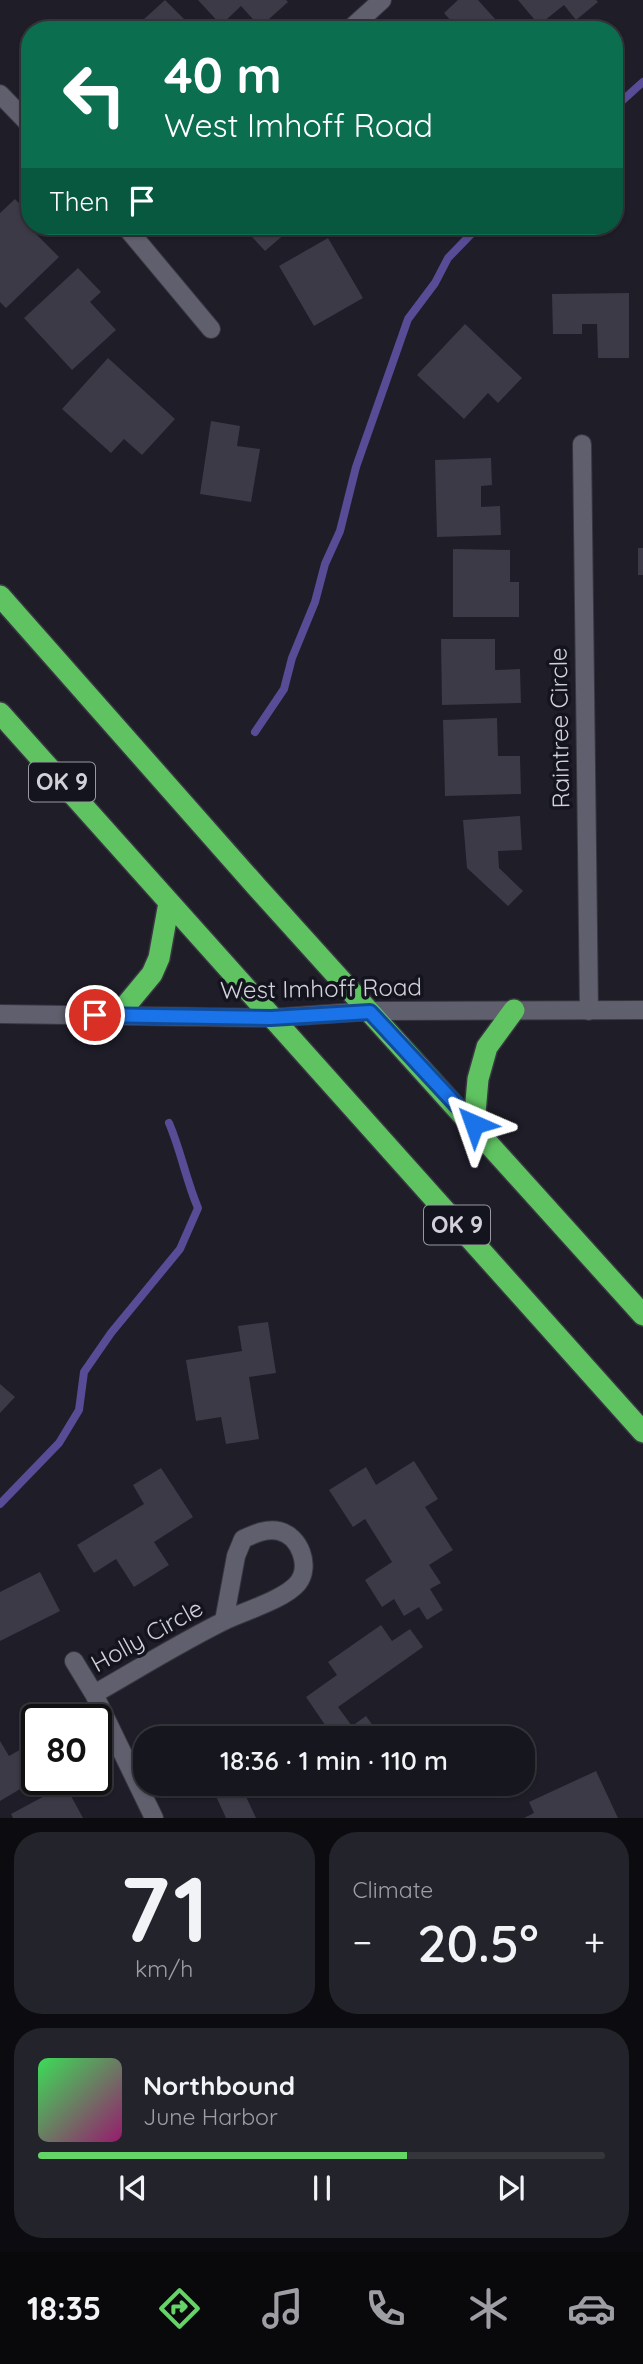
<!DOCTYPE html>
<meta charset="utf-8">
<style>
body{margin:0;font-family:Quicksand,sans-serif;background:#23232b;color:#f1f3f6;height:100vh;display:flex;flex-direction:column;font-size:26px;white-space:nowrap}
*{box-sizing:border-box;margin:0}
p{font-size:23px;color:#9e9fa4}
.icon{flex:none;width:38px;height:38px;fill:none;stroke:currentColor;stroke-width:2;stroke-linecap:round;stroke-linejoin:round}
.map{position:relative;height:1818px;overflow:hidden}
.sheet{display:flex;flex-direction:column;gap:14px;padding:14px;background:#0c0c10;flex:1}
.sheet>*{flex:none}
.guide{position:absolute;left:21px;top:21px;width:602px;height:214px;border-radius:28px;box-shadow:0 2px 5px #0004,0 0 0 2px #35353c;background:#0b6e4f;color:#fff;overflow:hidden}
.speed{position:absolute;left:21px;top:1704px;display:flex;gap:14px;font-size:35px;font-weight:700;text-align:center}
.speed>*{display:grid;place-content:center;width:91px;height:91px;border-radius:50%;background:#16161e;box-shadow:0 2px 5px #0004,0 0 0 2px #35353c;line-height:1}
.speed .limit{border:4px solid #111;border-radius:10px;background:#fff;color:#111}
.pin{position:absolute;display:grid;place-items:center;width:60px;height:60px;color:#fff;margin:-30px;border:4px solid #fff;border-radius:50%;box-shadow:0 2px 7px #0007}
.me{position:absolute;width:77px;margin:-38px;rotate:317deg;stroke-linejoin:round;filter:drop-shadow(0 0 5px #0008)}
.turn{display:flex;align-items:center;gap:24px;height:147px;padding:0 28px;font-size:32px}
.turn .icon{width:91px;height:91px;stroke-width:2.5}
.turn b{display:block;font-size:49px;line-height:60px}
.then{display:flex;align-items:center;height:66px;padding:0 28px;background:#0003;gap:14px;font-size:26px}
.big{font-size:52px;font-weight:600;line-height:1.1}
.sheet .tile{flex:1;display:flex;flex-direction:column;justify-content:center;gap:10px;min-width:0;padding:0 24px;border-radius:28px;background:#23232b}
.sheet .dial{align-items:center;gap:0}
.dial b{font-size:91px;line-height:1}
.song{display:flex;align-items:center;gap:21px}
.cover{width:84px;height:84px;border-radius:10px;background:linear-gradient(135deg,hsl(130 70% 55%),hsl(320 70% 35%))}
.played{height:7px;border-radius:4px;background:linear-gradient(90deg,#65d467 65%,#35353c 65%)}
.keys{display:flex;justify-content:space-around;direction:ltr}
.heat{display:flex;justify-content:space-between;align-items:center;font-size:38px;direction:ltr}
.sheet .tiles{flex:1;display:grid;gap:14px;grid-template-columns:1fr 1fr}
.tile:last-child{grid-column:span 2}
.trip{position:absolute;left:133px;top:1726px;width:402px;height:70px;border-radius:28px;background:#16161e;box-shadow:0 2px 5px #0004,0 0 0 2px #35353c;font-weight:600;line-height:70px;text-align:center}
.dock{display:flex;height:112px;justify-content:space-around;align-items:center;background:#09090c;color:#9e9fa4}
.dock .icon{width:49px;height:49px}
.dock .on{color:#65d467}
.dock b{font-size:32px;color:#f1f3f6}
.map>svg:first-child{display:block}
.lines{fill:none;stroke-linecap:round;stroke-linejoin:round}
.stream{stroke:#574c95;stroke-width:8}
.building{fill:#3b3a46}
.minor-casing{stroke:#383741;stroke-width:20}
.highway-casing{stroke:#383741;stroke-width:24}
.minor{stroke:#605f6d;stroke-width:18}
.highway{stroke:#5fc361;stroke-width:21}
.route-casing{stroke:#114b97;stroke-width:18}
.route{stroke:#1a73e8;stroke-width:12}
.labels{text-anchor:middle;stroke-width:7;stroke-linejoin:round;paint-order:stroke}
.shield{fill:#14141f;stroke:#9998a1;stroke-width:2}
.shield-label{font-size:23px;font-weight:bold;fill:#d2d1d9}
.street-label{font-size:24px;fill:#d2d1d9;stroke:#14141f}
</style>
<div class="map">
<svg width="643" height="1818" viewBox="0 0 643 1818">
<rect width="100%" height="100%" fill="#1e1d28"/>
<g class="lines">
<path class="stream" d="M614,108L643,82
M255,732L284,689L292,658L315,602L325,564L340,531L356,467L408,319L435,283L448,258L479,226
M0,1504L59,1443L79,1410L84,1372L111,1333L180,1249L198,1208C186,1180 181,1151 169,1123"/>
</g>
<path class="building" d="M165,0L195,30H132Z
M198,0H286L288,2L260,27L241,6L221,25Z
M458,0H478L505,30H459L444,13Z
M518,0H596L598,2L576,20L564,5L539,25Z
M15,199L30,215V226H42L35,233L59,257L6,308L0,302V213Z
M242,226H294L265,251Z
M328,238L363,298L314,326L279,266Z
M78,268L101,292L90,302L116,330L72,370L24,318Z
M629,293V358H598L597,324H582V334H553L552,294Z
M465,324L522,378L498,403L488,393L464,419L417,375Z
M108,358L175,419L142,455L124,439L111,453L62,409Z
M211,421L240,426L237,446L260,449L251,502L200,494Z
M491,458L492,485L481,486V507L500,506L501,535L437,537L435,460Z
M638,548H643V575H638Z
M453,549L510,550V582H519V617H453Z
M441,639H495V670L520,669L521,703L442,705Z
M497,718L498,756H520L521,794L445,796L443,720Z
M520,816L522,850L498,851L499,868L523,891L508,906L467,868L463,820Z
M268,1322L276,1373L249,1377L259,1439L226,1444L221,1417L196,1421L186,1360L242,1351L238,1326Z
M0,1384L15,1397L0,1413Z
M414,1461L438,1499L425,1507L453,1550L429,1565L441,1583L430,1589L443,1610L427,1620L419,1607L404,1616L394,1599L382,1607L365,1580L392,1562L365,1519L353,1527L329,1490L366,1467L376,1485Z
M161,1468L193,1517L154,1542L169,1565L134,1587L116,1559L94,1573L77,1545L144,1504L133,1485Z
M40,1572L60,1611L0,1641V1592Z
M381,1625L392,1641L410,1629L423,1647L338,1707L352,1726L366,1716L382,1738H334L306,1697L337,1675L328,1662Z
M258,1724L264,1738H229Z
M37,1740V1779L0,1801V1741L9,1756Z
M596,1771L618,1818H524L534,1813L529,1802Z
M210,1783H247L241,1786L256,1818H226Z
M65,1785L83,1818H13L11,1814Z"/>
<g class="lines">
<defs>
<path id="minor" d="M349,30L382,0
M0,94L30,125
M125,226L211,329
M582,444L589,1011
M0,1014L271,1018L370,1011L643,1010
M74,1661L94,1694L154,1818
M94,1694C138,1669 181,1642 226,1620C245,1611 285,1599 298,1583C311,1566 300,1536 279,1531C267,1528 254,1534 243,1539L236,1556L224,1621"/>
<path id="highway" d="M0,596L256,886L643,1315
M0,713L643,1432
M118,1015L152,974L159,958L169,903
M474,1124L478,1079L487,1047L514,1010"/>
</defs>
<use href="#minor" class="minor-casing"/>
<use href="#highway" class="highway-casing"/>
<use href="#minor" class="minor"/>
<use href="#highway" class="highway"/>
</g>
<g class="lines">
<defs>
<path id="route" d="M95,1015L271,1018L370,1012L474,1124"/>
</defs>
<use href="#route" class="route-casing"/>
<use href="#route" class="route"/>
</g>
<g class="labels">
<g class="shield">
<rect x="29" y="762.5" width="66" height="39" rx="5"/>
<rect x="424" y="1205.5" width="66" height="39" rx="5"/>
</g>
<g class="shield-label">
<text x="62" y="790">OK 9</text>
<text x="457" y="1233">OK 9</text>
</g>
<g class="street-label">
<text transform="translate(560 728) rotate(-91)" y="8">Raintree Circle</text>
<text transform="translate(321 989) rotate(-1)" y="8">West Imhoff Road</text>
<text transform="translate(147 1636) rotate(-29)" y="8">Holly Circle</text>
</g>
</g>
</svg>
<div class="speed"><div class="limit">80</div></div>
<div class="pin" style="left:95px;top:1015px;background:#d93025"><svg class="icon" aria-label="arrive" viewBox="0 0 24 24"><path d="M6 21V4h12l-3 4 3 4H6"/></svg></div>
<svg class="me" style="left:474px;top:1124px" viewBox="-20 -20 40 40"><path d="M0-17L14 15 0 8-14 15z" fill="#1a73e8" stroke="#fff" stroke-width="4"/></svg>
<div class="trip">18:36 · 1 min · 110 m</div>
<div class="guide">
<div class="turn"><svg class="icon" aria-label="left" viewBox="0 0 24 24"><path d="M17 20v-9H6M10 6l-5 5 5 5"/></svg><div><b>40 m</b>West Imhoff Road</div></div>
<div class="then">Then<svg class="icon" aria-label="arrive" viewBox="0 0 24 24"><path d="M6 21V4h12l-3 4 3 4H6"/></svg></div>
</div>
</div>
<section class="sheet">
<div class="tiles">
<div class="tile dial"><b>71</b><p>km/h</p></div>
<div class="tile"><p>Climate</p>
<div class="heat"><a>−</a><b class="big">20.5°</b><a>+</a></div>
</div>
<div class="tile">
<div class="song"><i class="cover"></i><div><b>Northbound</b><p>June Harbor</p></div></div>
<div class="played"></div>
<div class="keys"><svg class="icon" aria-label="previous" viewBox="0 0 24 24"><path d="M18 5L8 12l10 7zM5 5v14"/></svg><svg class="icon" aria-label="pause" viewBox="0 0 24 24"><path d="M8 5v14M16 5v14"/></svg><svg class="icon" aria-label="next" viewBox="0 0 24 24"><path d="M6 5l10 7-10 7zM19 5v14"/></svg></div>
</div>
</div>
</section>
<nav class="dock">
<b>18:35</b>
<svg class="icon on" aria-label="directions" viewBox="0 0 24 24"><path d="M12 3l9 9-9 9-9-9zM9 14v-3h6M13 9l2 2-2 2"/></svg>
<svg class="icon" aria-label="music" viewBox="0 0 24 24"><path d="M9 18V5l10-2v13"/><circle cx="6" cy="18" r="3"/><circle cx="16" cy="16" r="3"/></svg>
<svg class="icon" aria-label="phone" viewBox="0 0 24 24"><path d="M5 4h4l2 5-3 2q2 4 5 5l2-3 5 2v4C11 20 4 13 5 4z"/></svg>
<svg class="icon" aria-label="climate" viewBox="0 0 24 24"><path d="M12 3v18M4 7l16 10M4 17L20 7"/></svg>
<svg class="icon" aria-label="car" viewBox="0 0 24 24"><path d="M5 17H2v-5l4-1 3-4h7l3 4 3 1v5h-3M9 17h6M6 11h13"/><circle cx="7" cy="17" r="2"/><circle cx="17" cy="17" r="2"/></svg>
</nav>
